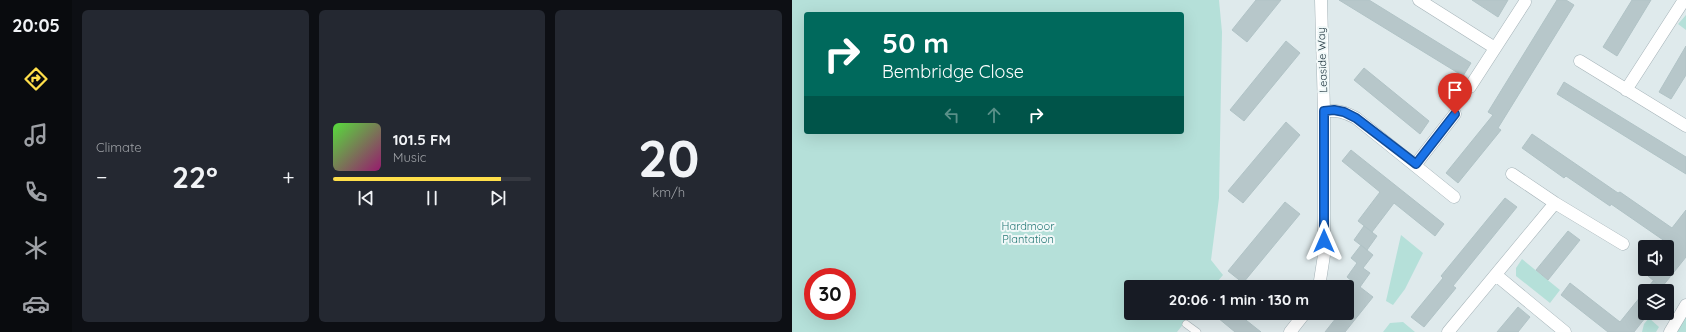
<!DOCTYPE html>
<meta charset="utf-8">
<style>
body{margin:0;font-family:Quicksand,sans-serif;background:#242831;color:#f1f3f6;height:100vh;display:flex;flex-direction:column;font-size:15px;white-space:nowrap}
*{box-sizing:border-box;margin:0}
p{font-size:13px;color:#9ea1a6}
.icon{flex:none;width:22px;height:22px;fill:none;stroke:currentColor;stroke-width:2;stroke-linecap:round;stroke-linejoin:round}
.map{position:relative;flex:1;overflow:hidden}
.drawer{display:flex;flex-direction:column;gap:10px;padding:10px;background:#0d0f14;width:720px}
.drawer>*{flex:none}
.guide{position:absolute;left:12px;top:12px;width:380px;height:122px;border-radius:4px;box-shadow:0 4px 16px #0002;background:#00695c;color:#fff;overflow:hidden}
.fabs{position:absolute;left:846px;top:240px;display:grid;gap:8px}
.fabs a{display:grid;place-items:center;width:36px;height:36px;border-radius:4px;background:#171b24;box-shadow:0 4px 16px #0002;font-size:20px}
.speed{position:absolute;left:12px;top:268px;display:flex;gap:8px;font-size:20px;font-weight:700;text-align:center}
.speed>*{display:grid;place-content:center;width:52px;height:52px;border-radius:50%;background:#171b24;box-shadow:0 4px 16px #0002;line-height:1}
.speed .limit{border:6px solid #d22;background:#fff;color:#111}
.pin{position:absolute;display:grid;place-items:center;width:34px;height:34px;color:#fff;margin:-41px -17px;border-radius:50% 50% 50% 0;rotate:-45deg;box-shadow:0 0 4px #0007}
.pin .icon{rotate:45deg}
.me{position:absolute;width:44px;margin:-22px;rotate:0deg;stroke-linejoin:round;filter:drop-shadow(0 0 3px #0008)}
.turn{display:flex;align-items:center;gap:14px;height:84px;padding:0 12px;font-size:18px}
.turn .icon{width:52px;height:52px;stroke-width:2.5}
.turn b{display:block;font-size:28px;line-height:34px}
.lanes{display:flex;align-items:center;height:38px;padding:0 12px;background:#0003;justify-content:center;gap:20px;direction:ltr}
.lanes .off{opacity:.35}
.big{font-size:30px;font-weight:700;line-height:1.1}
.drawer .card{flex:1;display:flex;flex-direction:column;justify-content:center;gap:6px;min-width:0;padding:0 14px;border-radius:6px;background:#242831}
.drawer .dial{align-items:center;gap:0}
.dial b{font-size:52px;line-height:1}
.song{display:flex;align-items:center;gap:12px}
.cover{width:48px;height:48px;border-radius:6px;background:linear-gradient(135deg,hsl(110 70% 55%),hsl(320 70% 35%))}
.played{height:4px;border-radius:2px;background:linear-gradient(90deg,#ffdf4a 85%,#363941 85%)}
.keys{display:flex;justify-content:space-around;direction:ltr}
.heat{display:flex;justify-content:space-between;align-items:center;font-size:22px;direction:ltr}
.drawer .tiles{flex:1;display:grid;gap:10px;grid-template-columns:repeat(3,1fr)}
.trip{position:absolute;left:332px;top:280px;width:230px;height:40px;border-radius:4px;background:#171b24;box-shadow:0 4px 16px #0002;font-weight:700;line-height:40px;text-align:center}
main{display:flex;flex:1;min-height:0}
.dock{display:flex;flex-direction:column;width:72px;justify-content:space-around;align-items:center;background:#090b0e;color:#9ea1a6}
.dock .icon{width:28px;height:28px}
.dock .current{color:#ffdf4a}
.dock b{font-size:18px;color:#f1f3f6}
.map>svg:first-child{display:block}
.green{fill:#b5e0d9;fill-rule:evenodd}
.building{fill:#b7c7ca;stroke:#b1c3c6}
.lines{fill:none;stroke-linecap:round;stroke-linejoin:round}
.lane-casing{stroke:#a5b3b8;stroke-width:8}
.street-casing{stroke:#a5b3b8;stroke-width:13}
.lane{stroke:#fff;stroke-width:7}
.street{stroke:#fff;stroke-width:12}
.route-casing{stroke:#114b97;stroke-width:10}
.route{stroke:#1a73e8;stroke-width:7}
.labels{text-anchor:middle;stroke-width:4;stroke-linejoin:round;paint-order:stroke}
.street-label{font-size:11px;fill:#1e343e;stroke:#f0f8f8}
.park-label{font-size:11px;fill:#257875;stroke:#f0f8f8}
</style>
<main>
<nav class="dock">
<b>20:05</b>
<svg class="icon current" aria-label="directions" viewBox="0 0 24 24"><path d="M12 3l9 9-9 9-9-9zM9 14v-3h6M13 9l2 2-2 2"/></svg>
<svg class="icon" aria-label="music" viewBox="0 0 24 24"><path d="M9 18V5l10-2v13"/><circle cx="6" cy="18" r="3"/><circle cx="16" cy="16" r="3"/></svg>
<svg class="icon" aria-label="phone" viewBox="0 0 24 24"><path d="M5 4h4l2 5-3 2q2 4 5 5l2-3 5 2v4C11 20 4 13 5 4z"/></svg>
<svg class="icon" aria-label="climate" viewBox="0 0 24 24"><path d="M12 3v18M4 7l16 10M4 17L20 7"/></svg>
<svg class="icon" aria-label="car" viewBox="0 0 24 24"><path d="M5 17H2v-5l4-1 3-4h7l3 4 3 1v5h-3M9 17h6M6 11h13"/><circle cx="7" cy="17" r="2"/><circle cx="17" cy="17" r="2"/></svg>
</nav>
<section class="drawer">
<div class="tiles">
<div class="card"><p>Climate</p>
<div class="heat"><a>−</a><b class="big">22°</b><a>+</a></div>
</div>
<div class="card">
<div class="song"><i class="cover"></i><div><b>101.5 FM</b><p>Music</p></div></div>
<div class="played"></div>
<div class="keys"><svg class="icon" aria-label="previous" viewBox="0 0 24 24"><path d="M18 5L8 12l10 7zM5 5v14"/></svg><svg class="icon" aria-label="pause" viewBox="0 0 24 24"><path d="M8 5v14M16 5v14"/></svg><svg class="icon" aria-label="next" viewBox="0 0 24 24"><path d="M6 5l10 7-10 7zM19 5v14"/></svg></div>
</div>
<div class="card dial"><b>20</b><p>km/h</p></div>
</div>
</section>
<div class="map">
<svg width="894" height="332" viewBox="0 0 894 332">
<rect width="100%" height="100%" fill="#dfeaec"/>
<path class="green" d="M0,0H427L430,32L427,198L419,260L431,275L421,287H339V313H400L385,332H0ZM14,14H390V132H14ZM21,277H55V311H21Z
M894,15V30L886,24Z
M609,235L631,253L613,289L601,305L594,301Z
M730,259L768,290L758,303L724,276V268Z
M894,316V332H884Z
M857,318L867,327L864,332H850L852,324Z
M611,322L623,332H591L598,323Z"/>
<path class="building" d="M464,0H489L455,42L440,30Z
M547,0H577L679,63L671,76Z
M680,0H716L706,17Z
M765,0H774L782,5L706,128L709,130L666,183L654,173L701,115L696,112Z
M840,0H859L825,56L811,47Z
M494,41L508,53L452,121L438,110Z
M894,46V75L879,99L867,92Z
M572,68L637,121L628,134L562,80Z
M772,82L894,157V174L765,94Z
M494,122L508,135L451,203L436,191Z
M740,134L826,193L828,192L880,228L894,210V257L870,287L874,291H853L861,281L868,286L856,276L862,269H875V247L877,244L819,204L818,206L774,176L772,178L730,148Z
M559,150L652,224L643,236L602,203L580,232L566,221L588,192L550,161Z
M713,198L725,207L661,286L664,288L632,327L619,317L651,278L649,276Z
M493,202L508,214L451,283L436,271Z
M572,226L585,236L575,250L562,240Z
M776,231L788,240L756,280L744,270Z
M569,245L581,255L571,268L578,273L568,287L581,297L553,332H533L548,313H555V290L561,282L555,277L565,263L559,258Z
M778,283L828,322L853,291V313H857L842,332H816L769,295Z
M726,307L738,317L726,332H705Z
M420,313H445L469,332H443Z"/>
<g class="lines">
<defs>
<path id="lane" d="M394,324L405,332"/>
<path id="street" d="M627,0L703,48
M788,61L894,126
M678,87L733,2
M834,90L892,0
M532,111C545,110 553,112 564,118L662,197
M624,164L663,114
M720,174L763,203L831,244
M704,275L773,332
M527,287L532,255V111L529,0
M498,332L513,313
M656,332L763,203
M878,332L894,305"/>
</defs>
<use href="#lane" class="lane-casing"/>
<use href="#street" class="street-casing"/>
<use href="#lane" class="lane"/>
<use href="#street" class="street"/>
</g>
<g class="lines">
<defs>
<path id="route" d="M532,241V111L542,110L552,112L564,118L624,164L663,114"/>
</defs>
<use href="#route" class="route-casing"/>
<use href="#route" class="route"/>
</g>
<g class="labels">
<g class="street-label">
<text transform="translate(530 60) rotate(-92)" y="4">Leaside Way</text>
</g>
<g class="park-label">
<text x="236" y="230">Hardmoor<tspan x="236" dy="13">Plantation</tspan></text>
</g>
</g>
</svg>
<div class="fabs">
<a><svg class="icon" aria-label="sound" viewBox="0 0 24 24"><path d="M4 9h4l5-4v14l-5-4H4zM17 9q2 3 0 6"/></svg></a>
<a><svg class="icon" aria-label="layers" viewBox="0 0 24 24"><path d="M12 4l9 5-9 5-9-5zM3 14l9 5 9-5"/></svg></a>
</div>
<div class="speed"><div class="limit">30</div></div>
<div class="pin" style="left:663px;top:114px;background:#d93025"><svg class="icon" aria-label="arrive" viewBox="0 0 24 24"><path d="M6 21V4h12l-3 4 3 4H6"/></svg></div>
<svg class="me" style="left:532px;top:241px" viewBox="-20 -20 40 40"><path d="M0-17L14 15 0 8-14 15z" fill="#1a73e8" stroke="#fff" stroke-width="4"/></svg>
<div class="trip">20:06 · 1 min · 130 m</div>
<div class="guide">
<div class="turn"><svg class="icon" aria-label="right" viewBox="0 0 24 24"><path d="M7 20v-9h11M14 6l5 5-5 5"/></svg><div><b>50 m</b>Bembridge Close</div></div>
<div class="lanes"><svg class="icon off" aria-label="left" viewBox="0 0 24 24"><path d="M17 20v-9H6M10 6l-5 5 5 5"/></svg><svg class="icon off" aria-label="ahead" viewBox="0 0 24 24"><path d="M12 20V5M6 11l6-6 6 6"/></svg><svg class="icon" aria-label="right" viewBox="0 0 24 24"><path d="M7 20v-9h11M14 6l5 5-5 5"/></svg></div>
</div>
</div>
</main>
